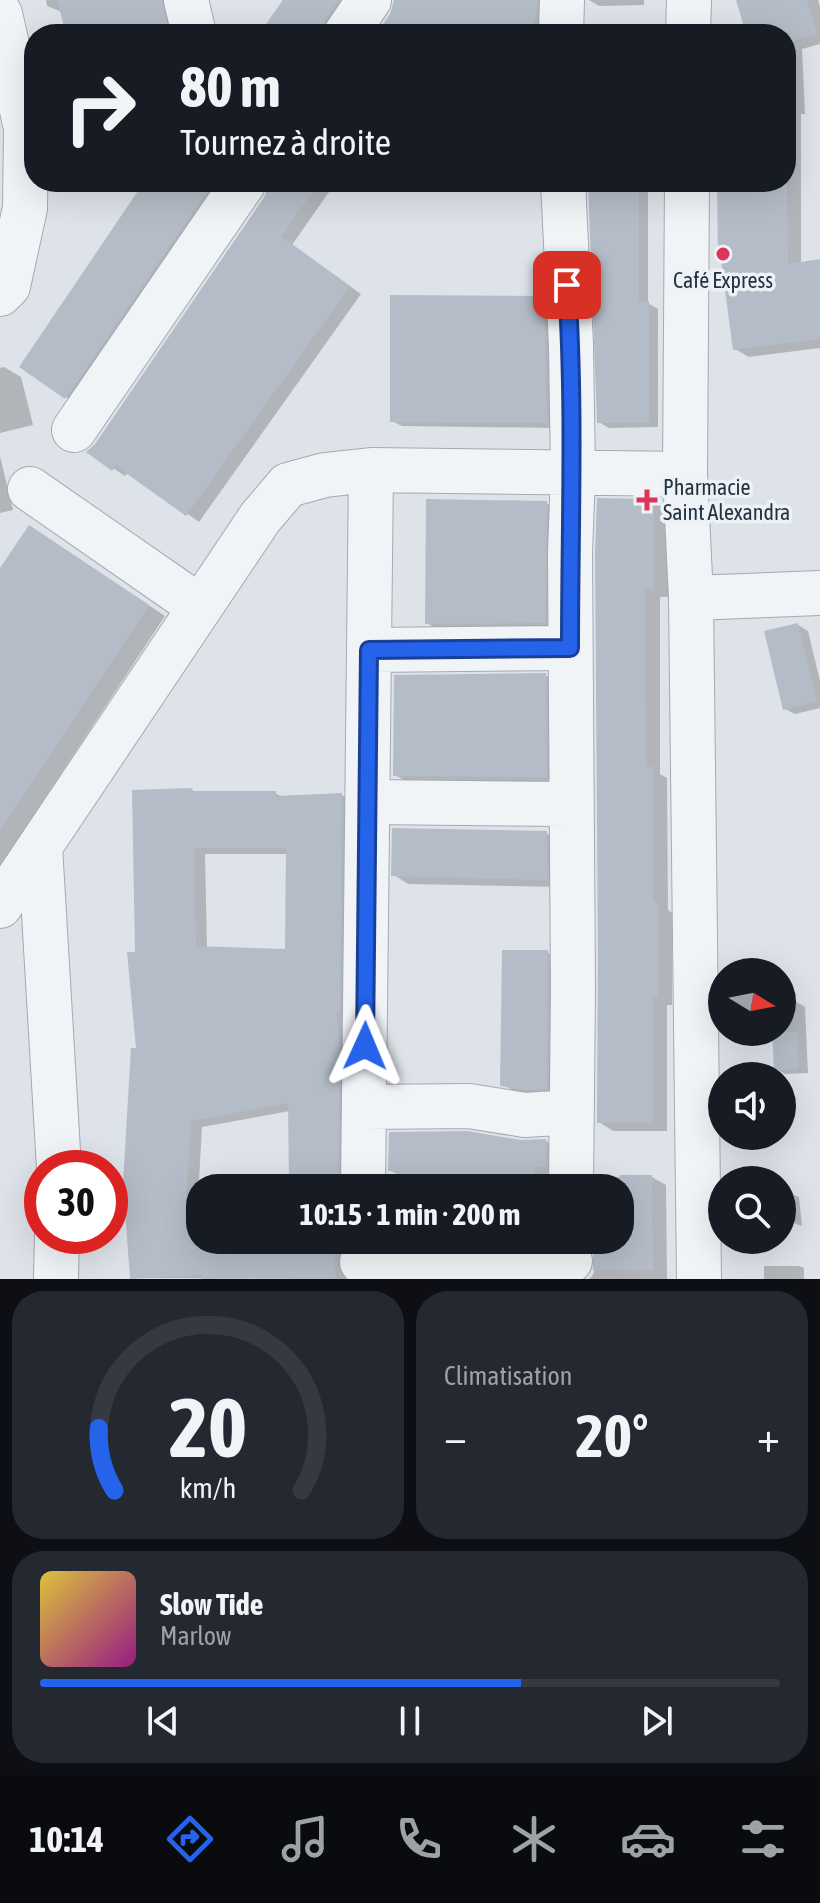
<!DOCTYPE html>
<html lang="fr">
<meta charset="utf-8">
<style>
body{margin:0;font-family:"Asap Condensed",sans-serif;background:#242831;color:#f1f3f6;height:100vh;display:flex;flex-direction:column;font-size:30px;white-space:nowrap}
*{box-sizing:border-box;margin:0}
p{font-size:26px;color:#9ea1a6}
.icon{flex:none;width:44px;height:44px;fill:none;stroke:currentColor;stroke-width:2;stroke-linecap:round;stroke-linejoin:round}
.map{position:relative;height:1279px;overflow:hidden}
.side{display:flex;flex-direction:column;gap:12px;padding:12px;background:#0d0f14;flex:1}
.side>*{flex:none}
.banner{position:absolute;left:24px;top:24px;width:772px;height:168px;border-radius:32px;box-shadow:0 8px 32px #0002;background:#171b24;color:#f1f3f6;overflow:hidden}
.needle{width:52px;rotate:100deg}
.fabs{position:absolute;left:708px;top:958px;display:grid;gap:16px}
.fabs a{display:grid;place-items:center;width:88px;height:88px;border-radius:50%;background:#171b24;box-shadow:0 8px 32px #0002;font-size:40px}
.speed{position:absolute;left:24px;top:1150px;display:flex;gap:16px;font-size:40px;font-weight:700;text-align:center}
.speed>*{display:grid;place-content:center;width:104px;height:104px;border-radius:50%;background:#171b24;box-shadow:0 8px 32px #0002;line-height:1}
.speed .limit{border:12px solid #d22;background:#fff;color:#111}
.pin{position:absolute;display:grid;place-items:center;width:68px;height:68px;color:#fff;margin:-34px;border-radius:16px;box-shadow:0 4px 12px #0006}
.me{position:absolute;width:88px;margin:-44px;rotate:1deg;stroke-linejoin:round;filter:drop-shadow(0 0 6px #0008)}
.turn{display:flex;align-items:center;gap:28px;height:168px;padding:0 24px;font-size:36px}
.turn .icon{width:104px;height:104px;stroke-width:2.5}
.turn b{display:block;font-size:56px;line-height:68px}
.big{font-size:60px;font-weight:700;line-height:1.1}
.side .card{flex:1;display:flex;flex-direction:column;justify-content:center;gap:12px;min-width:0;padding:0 28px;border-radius:32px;background:#242831}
.side .dial{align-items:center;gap:0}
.dial svg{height:208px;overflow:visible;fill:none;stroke:#363941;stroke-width:7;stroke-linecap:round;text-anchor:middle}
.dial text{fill:#f1f3f6;stroke:none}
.song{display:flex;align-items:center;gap:24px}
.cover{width:96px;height:96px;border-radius:12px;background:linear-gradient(135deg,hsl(50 70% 55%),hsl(310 70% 35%))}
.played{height:8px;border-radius:4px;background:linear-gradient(90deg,#2563eb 65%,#363941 65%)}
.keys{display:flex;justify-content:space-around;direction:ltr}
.heat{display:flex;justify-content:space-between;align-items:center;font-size:44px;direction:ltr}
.side .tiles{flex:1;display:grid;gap:12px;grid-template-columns:1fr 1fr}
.card:last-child{grid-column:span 2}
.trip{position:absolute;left:186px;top:1174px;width:448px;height:80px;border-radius:32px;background:#171b24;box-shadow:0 8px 32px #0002;font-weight:700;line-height:80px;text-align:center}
.tabs{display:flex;height:128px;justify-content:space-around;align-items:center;background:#090b0e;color:#9ea1a6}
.tabs .icon{width:56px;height:56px}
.tabs .on{color:#2563eb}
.tabs b{font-size:36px;color:#f1f3f6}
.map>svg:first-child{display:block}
.shadow{fill:#0003;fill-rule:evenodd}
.building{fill:#b4bdc7;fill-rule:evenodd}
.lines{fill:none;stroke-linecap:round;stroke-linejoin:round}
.minor-casing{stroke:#a3aab4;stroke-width:46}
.minor{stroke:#f1f4f7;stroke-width:44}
.route-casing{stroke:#184099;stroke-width:20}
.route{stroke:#2563eb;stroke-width:14}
.poi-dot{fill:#dd345a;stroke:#edf2f7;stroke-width:3}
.labels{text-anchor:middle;stroke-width:7;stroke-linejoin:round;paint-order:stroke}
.poi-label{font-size:22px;fill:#253242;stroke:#edf2f7}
</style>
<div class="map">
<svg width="820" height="1279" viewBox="0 0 820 1279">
<rect width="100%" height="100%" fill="#dee3e9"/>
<path class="shadow" d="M46,0H174L178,34H68L62,12L47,6Z
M283,0H355L335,34H260Z
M396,0H551L542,34H379L392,15Z
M589,0H644V5L599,6Z
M738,0H818L820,7V44L802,49L805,114H801V264L820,261V348L749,357L735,349L729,182H786V34H748Z
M146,182H230L78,404L66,397Z
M271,182H336L292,245L361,294L199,522L128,472L125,476L89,452L96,445L266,197Z
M590,182H648V303L658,309V427L609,428L599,422Z
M543,298L553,304L557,428L402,426L392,421Z
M4,367L21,377L33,425L0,433V368Z
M0,456L13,510L0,513Z
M654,501L668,509L669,597H660V774L667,778L668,910L672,913V1005H667V1131H613L599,1122L600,951Z
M546,503L561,511L560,631L441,632L427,623Z
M46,537L165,616L0,866V571Z
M798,625L808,631L820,681V708L795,714L785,709Z
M545,675L560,684L561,784L409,783L395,775Z
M192,790L197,793H275L284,798L342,795L354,802L350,1188H291L290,1111L202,1127L197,1217H200V1240H344L347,1279L132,1278L138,1050L137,953ZM205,854H287V951L207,949Z
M546,833L561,842L562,887L408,884L394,875Z
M547,952L562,961L561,1096L517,1093L502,1084Z
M795,1001L805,1007L808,1073L785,1074L775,1068L774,1032H782V1002Z
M546,1141L560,1149V1188H399V1175L390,1170L521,1142Z
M598,1177H652L666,1185L667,1279H589L593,1275L597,1262L594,1248L587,1243L430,1240H620V1188H596Z
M794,1195L799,1197L802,1226L782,1219V1196Z
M764,1266H799L804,1268V1279H764Z"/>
<path class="building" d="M57,0H162L168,34H66Z
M283,0H339L325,20L321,34H259Z
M394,0H537L536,18L526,34H376L390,14Z
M736,0H807L817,34L786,43V34H746Z
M144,182H208L212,184L65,399L19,367Z
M269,182H320L281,236L350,286L186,516L116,466L112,471L86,452L95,444L265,196Z
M588,182H639V301H649V423H597Z
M787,182L788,264L820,259V339L733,350L721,260H718L717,183Z
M390,295L544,296L547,423L390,422Z
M597,498L654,499V589H645L646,767H653V902H658V997H653V1123H597L598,951L595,553Z
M426,499L547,501L545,623L425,624Z
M29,525L149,605L0,830V568Z
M798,623L817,701L783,710L764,631Z
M546,673L547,777L393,776L394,675Z
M192,788L193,791H276V796L342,793L340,1011H337L340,1044L338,1188H289L288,1103L191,1121L185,1216L200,1215V1240H333L336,1279H298V1277L202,1279V1275L130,1279L123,1183L131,1048H136L127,952H135L132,790ZM194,848H286L285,949L196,946Z
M392,828L547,831V880L391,876Z
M502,950H548L547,1089L526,1090L500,1086Z
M772,1032H797L798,1069L774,1070Z
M467,1131L521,1140L546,1139V1167H535L534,1188H397V1171H388L389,1132Z
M620,1175H652L653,1270H593V1240H620Z"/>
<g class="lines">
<defs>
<path id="minor" d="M186,0L194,34
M0,14L26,128L25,208L8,286L0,294
M346,34L369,0
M561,34L562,0
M688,34L689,0
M563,182L571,345L573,473L570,553L573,989L571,1188
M687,182L685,474L691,598L699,1279
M74,430L244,182
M30,489L200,607
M691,598L820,593
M369,650L570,648
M368,802L570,804
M40,846L59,1168
M0,906L260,518L288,485L325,475L371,470L685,474
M364,1107L469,1106L525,1115L572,1112
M363,1188L371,470
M362,1262L570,1261
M56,1279L57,1236"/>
</defs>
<use href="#minor" class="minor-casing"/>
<use href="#minor" class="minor"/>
</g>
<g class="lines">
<defs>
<path id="route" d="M365,1046L369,650L570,648C570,526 575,406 567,285"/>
</defs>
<use href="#route" class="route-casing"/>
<use href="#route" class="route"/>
</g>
<g class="poi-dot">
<circle cx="723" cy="254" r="8"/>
<path d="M643 488h8v8h8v8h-8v8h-8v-8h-8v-8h8z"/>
</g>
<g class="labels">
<g class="poi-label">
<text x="723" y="288">Café Express</text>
<text x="663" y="495" text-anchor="start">Pharmacie<tspan x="663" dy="25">Saint Alexandra</tspan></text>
</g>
</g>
</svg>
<div class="fabs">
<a><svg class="needle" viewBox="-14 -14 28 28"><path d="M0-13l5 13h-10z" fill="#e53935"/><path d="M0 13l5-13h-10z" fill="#9ea1a6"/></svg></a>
<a><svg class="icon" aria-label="sound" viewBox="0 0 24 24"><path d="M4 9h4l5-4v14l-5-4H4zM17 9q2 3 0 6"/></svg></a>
<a><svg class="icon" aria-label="search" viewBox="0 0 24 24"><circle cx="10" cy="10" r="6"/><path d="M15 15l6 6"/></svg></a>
</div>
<div class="speed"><div class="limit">30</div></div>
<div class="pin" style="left:567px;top:285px;background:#d93025"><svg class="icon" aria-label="arrive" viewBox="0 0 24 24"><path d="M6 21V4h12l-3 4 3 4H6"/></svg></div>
<svg class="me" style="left:365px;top:1046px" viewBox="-20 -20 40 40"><path d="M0-17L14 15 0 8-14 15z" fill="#2563eb" stroke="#fff" stroke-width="4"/></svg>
<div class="trip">10:15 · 1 min · 200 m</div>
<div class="banner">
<div class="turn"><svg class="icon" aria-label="right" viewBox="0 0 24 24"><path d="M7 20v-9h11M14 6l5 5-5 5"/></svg><div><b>80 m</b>Tournez à droite</div></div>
</div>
</div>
<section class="side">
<div class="tiles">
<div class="card dial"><svg viewBox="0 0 100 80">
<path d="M14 69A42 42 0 1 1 86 69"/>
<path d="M14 69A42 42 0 0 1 8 45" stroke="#2563eb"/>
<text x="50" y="56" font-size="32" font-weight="700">20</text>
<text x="50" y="72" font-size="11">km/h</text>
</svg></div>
<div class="card"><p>Climatisation</p>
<div class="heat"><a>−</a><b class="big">20°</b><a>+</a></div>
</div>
<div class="card">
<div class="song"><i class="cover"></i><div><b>Slow Tide</b><p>Marlow</p></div></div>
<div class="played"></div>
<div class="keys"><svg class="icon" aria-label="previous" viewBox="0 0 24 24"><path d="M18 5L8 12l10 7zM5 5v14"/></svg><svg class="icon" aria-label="pause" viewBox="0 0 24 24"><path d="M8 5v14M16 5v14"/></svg><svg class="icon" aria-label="next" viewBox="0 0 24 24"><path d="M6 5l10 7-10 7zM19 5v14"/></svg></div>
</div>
</div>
</section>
<nav class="tabs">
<b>10:14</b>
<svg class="icon on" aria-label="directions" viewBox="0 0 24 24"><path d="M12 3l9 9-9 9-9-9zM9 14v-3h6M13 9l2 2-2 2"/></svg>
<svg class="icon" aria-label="music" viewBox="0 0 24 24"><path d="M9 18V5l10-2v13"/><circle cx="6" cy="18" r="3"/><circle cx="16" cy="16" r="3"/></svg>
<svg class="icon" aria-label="phone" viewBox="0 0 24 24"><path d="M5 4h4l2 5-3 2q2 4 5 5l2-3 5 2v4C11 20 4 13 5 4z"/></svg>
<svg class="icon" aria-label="climate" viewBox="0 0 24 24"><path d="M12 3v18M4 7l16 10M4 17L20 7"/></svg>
<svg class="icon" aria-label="car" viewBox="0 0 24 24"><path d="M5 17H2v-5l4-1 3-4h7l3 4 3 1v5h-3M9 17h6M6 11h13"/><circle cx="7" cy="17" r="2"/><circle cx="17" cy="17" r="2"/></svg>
<svg class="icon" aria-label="filters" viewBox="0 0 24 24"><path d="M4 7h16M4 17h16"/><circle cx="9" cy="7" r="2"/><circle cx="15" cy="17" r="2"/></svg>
</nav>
